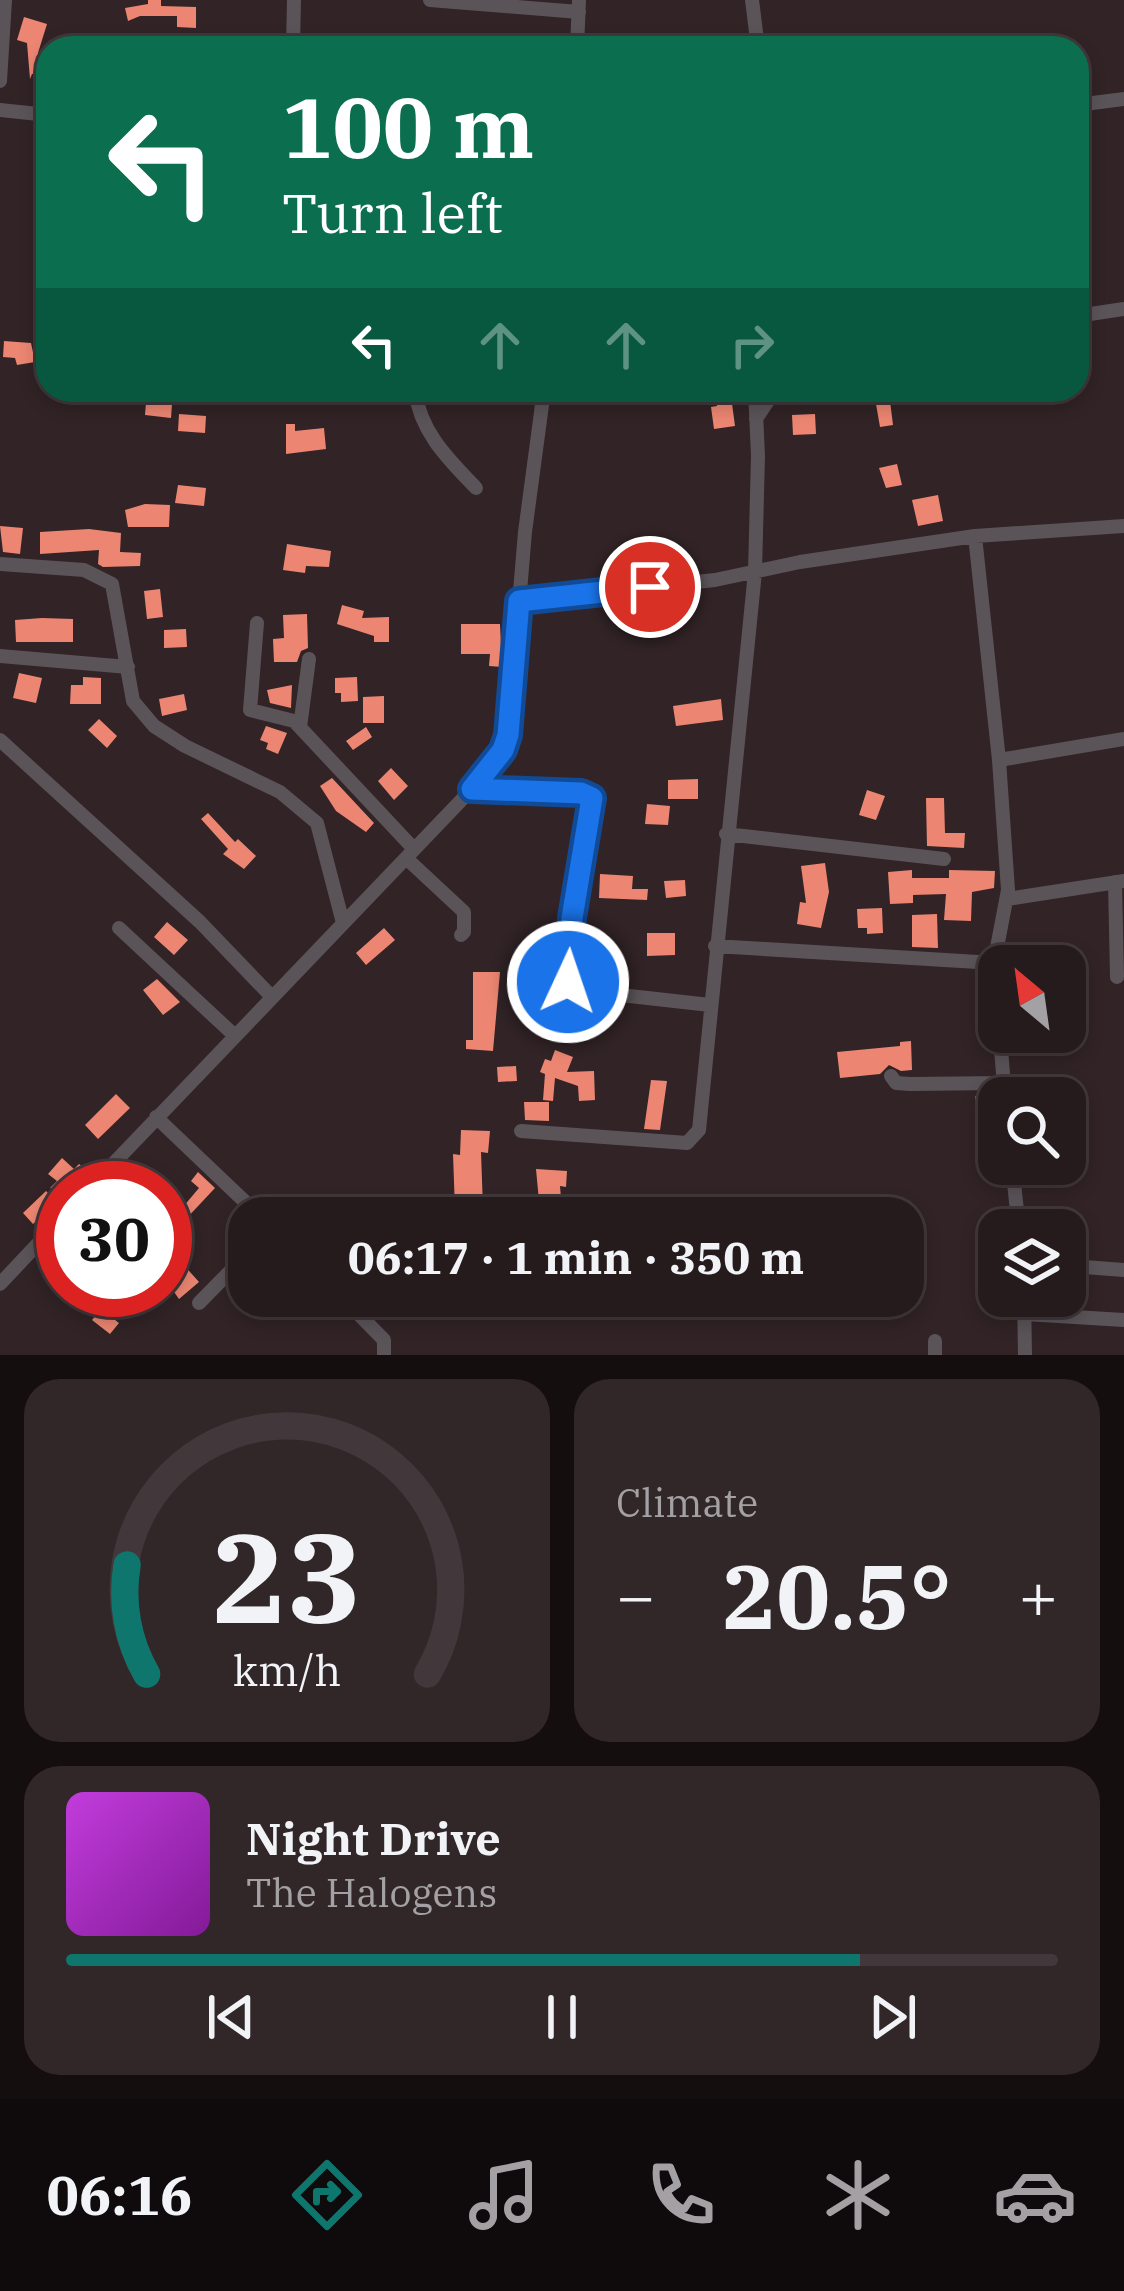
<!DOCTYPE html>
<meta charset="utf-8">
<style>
body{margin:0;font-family:"IBM Plex Serif",serif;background:#312729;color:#f1f3f6;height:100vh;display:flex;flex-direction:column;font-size:45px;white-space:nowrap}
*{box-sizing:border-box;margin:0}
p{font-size:39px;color:#a3a1a3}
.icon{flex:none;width:66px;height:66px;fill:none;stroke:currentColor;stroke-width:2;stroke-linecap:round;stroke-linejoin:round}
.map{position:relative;height:1355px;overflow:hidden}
.side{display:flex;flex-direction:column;gap:24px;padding:24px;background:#140e0f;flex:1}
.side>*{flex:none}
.banner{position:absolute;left:36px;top:36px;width:1053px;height:366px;border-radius:36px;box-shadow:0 6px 18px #0003,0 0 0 3px #42383b;background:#0b6e4f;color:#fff;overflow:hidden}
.needle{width:78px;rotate:331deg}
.tools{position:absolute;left:978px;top:945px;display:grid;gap:24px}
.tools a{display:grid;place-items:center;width:108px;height:108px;border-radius:24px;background:#251a1c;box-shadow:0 6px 18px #0003,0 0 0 3px #42383b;font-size:60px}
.speed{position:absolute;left:36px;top:1161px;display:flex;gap:24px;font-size:60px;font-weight:700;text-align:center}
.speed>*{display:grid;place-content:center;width:156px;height:156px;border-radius:50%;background:#251a1c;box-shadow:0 6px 18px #0003,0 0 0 3px #42383b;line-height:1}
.speed .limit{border:18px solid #d22;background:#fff;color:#111}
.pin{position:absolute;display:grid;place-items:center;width:102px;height:102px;color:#fff;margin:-51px;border:6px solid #fff;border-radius:50%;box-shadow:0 3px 12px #0007}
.me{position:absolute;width:132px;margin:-66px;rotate:3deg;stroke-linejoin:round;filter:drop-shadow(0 0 9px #0008)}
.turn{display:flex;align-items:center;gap:42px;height:252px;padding:0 48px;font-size:54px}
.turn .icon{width:156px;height:156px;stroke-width:2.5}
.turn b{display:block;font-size:84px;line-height:102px}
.lanes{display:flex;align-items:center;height:114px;padding:0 48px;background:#0003;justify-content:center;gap:60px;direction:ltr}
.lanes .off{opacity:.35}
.big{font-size:90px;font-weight:800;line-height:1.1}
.side .tile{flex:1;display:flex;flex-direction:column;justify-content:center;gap:18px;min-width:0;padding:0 42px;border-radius:36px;background:#312729}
.side .dial{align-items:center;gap:0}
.dial svg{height:312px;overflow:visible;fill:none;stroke:#42383b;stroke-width:7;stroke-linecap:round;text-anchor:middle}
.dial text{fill:#f1f3f6;stroke:none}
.song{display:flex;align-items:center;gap:36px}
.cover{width:144px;height:144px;border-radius:18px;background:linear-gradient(135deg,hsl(290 70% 55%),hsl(290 70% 35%))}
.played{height:12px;border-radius:6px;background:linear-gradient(90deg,#0f766e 80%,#42383b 80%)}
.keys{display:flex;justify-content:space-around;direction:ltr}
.heat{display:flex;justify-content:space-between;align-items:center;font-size:66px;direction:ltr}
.side .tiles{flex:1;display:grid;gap:24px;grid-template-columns:1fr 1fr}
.tile:last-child{grid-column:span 2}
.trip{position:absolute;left:228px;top:1197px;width:696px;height:120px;border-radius:36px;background:#251a1c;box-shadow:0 6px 18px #0003,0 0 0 3px #42383b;font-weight:800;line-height:120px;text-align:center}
.tab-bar{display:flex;height:192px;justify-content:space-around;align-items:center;background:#0f0a0b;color:#a3a1a3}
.tab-bar .icon{width:84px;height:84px}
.tab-bar .on{color:#0f766e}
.tab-bar b{font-size:54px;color:#f1f3f6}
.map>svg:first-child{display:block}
.building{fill:#ec8672}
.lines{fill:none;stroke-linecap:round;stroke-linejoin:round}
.minor{stroke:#5a5458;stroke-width:14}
.route-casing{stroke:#114b97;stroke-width:30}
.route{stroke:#1a73e8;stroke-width:21}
</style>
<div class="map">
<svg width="1124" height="1355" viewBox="0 0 1124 1355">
<rect width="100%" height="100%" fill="#312326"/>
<path class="building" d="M148,0H161V6L196,7V28L177,27V16H140L128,21L125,8L148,4Z
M24,17L47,24L38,53L48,52V72L32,74L30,79L27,43L17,40Z
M4,341L31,343L35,362L17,365L15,358L3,357Z
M147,390H173L171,418L145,415Z
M731,396L735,426L714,429L711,407L717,406V397Z
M890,401L893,425L880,427L876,404Z
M179,414L206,416L205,433L178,431Z
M815,414L816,434L793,435L792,415Z
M286,424H295V431L324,428L326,449L286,454Z
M897,464L902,485L886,488L879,468Z
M178,485L206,488L204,506L175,503Z
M938,495L943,521L918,526L912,500Z
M145,504L170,505L169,527H128L125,510Z
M0,526L23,528L20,554L3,552Z
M89,529L121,533L120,552L141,553L140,566L103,567L98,564L99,550L40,554V532Z
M287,544L331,551L329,567L306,566L305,573L283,570Z
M160,589L163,617L147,619L144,591Z
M342,605L364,611L362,618L389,617V642H374V636L337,624Z
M307,614L308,648L301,651L297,662H274L273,639L284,638L283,615Z
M42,618L73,619V642H16L15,620Z
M461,624H500L502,667L489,666L490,654H461Z
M186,629L187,647L164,648V630Z
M19,673L42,678L36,703L13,698Z
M83,677L101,678V704H70L71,685H83Z
M357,677L358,701L341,702V693H335V678Z
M292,685L291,708L270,703L267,690Z
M184,694L187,710L162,716L159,699Z
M384,696V723H363V697Z
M721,699L723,720L676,726L673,706Z
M99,719L117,736L107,748L88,730Z
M266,726L287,733L278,754L266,749L268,743L260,740Z
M366,727L372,737L353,750L346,741Z
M391,768L408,786L394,800L378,781Z
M332,778L374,823L366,832L336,811L320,786Z
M698,779V799H668V780Z
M867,790L885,796L876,820L859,815Z
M926,798H944L945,833H965L964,848L927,846Z
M647,804L670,806L668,825L645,824Z
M208,813L235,842L238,839L256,856L244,869L223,854L228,849L201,819Z
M825,863L829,892L821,928L797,924L800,902L806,903L801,866Z
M912,870V878H949V870L995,871L994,888L972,892L971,921L944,920L946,894L913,895V903L890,904L888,872Z
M600,874L633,876L632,889H648L647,900L599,898Z
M685,880L686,896L666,898L664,881Z
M882,908L883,933L867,934V928H858L857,909Z
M937,914L938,948L912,947V915Z
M167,922L188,940L174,955L154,937Z
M384,928L395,940L366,965L356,953Z
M647,933H675V955L647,956Z
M473,972H500L493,1051L466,1049V1040H473Z
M547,978L550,1001L537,1003L534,980Z
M157,979L180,1002L163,1015L143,990Z
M911,1041L912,1070L901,1071L889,1065L880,1074L840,1078L837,1052L900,1046V1042Z
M555,1050L573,1057L567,1072L594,1071L595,1100L579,1101L578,1086L555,1078L553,1101L543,1100L545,1074L540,1072L545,1059L551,1061Z
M516,1066L517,1081L498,1082L497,1067Z
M651,1080L667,1081L660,1130L644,1129Z
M116,1094L130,1108L98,1139L85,1125Z
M993,1095L997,1124L977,1127L975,1096Z
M524,1102H549V1121L525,1120Z
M461,1130L490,1131L488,1153L481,1152L483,1209L455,1210L453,1154L460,1155Z
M62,1158L74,1169L79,1164L88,1172L72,1188H50L57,1181L48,1174Z
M536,1169L567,1171L566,1187L560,1186L562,1210L540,1212Z
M198,1172L215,1188L185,1220L177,1214L199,1188L191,1181Z
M46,1191L57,1202L33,1224L23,1213Z
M182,1263L199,1282L179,1299L165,1279Z
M249,1278V1296L261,1301L247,1314L230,1296Z
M90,1290H113L94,1314L80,1302Z
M101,1309L119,1323L110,1334L92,1320Z"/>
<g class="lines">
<path class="minor" d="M430,0L579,12
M752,0L758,48
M293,48L294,0
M577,48L579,0
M0,81L5,0
M1077,105L1124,99
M0,110L48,115
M1077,316L1124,309
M415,390C420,432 448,459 476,488
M756,419L775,390
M975,536L999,760
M0,564L84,570L112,584L133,701L154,726L185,746L280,792L317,823L343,923
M519,601L715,580L800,562L975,536L1124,526
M257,623L250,710L294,721L414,849
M0,656L128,667
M300,727L309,659
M0,740L200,922L272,997
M472,789L581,793L592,798L567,969L568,982L576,990L710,1005
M726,834L944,859
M406,858L464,912V932L461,935
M1115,882L1117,977
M1007,899L1124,881
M119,928L234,1035
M715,946L994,963L1005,1098
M994,963L1008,890L999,760L1124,739
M891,1076L896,1083L910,1084L1004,1083
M156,1117L262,1218
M521,1131L687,1143L699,1130L755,572L758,456L755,390
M1012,1164L1019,1230
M90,1188L472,789L503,750L508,735L525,532L544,390
M1084,1267L1124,1270
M0,1284L63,1217
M341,1296L384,1340V1355
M1024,1296L1025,1355
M199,1303L249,1252
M1025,1314L1124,1320
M935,1355V1341"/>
</g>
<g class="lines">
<defs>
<path id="route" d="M568,982L572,918L592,798L581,793L472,789L503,750L508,735L519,601L650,587"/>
</defs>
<use href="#route" class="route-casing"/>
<use href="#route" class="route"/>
</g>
</svg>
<div class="tools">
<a><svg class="needle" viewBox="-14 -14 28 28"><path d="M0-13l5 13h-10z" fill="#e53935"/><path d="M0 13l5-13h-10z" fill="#a3a1a3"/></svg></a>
<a><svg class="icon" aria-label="search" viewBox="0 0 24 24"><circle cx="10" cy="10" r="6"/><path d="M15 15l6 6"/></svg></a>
<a><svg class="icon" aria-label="layers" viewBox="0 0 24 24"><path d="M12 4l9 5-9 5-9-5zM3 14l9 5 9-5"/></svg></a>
</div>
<div class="speed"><div class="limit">30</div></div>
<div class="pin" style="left:650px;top:587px;background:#d93025"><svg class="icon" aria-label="arrive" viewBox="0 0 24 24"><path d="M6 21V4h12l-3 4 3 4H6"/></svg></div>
<svg class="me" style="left:568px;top:982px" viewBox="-20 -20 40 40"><circle r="17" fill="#1a73e8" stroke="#fff" stroke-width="3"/><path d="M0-11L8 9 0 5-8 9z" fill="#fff"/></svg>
<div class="trip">06:17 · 1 min · 350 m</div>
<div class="banner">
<div class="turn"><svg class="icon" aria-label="left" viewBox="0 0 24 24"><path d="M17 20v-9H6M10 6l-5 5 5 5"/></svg><div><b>100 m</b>Turn left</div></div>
<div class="lanes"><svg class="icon" aria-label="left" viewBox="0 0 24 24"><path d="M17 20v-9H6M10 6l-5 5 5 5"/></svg><svg class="icon off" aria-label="ahead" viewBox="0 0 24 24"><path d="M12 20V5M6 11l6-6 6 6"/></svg><svg class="icon off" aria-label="ahead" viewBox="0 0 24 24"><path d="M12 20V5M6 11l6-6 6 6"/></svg><svg class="icon off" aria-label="right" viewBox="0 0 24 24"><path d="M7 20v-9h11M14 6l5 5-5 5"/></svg></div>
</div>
</div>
<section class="side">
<div class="tiles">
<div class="tile dial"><svg viewBox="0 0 100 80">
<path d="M14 69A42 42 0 1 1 86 69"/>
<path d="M14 69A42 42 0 0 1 9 41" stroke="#0f766e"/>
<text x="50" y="56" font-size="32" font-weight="700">23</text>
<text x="50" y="72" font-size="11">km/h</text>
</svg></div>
<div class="tile"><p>Climate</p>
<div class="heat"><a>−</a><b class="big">20.5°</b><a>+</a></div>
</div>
<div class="tile">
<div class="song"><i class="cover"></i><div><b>Night Drive</b><p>The Halogens</p></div></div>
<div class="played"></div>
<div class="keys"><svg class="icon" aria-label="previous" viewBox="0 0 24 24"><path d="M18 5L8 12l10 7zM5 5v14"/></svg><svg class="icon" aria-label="pause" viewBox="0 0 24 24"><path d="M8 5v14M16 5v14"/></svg><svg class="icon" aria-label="next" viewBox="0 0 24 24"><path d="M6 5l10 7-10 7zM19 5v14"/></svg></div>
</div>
</div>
</section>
<nav class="tab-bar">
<b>06:16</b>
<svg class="icon on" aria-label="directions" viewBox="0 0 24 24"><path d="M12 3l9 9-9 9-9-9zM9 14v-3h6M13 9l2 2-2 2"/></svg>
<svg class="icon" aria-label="music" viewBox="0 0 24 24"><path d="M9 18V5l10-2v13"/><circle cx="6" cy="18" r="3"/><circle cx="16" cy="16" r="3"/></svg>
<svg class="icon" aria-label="phone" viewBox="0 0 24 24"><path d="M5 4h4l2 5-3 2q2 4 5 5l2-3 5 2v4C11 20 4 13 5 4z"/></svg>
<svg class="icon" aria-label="climate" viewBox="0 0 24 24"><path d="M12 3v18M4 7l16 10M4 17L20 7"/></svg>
<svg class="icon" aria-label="car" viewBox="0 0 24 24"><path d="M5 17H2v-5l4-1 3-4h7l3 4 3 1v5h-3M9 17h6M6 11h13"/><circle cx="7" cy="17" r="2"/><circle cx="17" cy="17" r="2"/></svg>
</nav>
